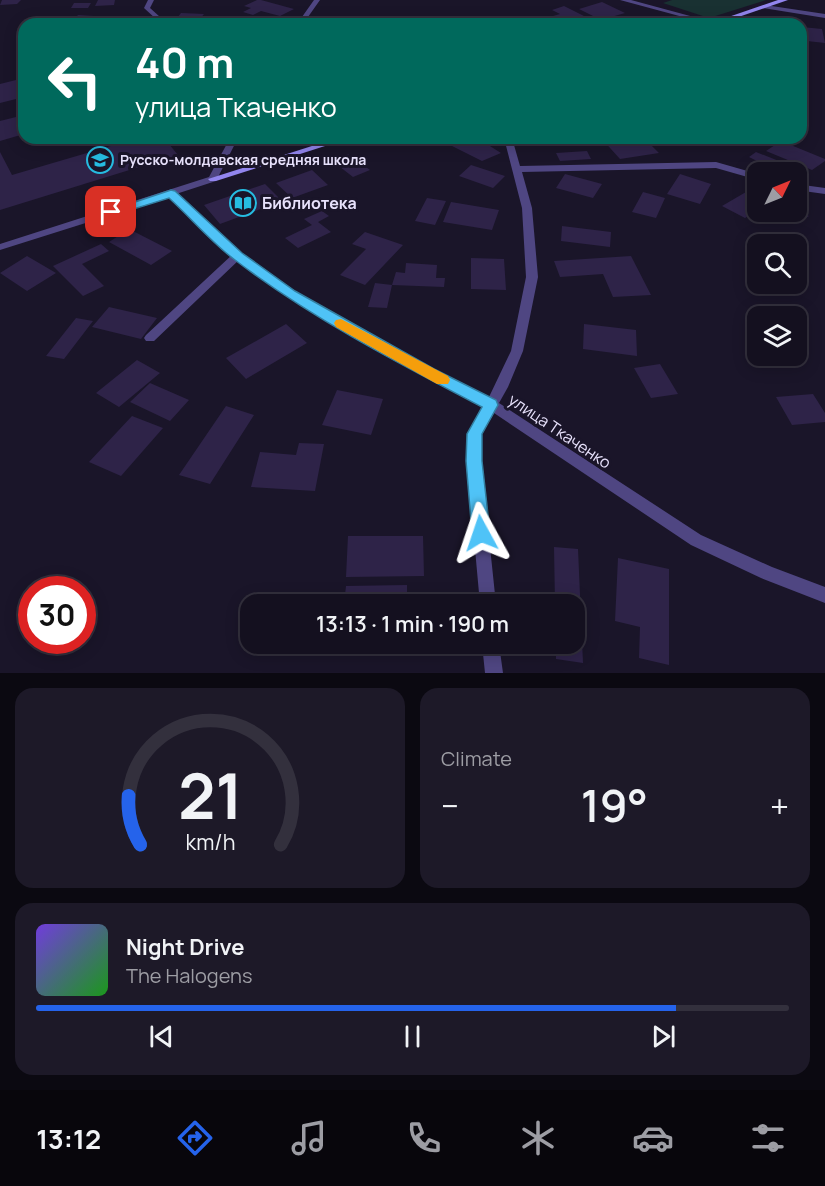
<!DOCTYPE html>
<meta charset="utf-8">
<style>
body{margin:0;font-family:Manrope,sans-serif;background:#1d1928;color:#f1f3f6;height:100vh;display:flex;flex-direction:column;font-size:22px;white-space:nowrap}
*{box-sizing:border-box;margin:0}
p{font-size:20px;color:#9d9da4}
.icon{flex:none;width:33px;height:33px;fill:none;stroke:currentColor;stroke-width:2;stroke-linecap:round;stroke-linejoin:round}
.map{position:relative;height:673px;overflow:hidden}
.details{display:flex;flex-direction:column;gap:15px;padding:15px;background:#0b0911;flex:1}
.details>*{flex:none}
.guide{position:absolute;left:18px;top:18px;width:789px;height:126px;border-radius:18px;box-shadow:0 3px 15px #0003,0 0 0 2px #33303d;background:#00695c;color:#fff;overflow:hidden}
.needle{width:39px;rotate:47deg}
.controls{position:absolute;left:747px;top:162px;display:grid;gap:12px}
.controls a{display:grid;place-items:center;width:60px;height:60px;border-radius:12px;background:#14101f;box-shadow:0 3px 15px #0003,0 0 0 2px #33303d;font-size:30px}
.speed{position:absolute;left:18px;top:576px;display:flex;gap:12px;font-size:30px;font-weight:700;text-align:center}
.speed>*{display:grid;place-content:center;width:78px;height:78px;border-radius:50%;background:#14101f;box-shadow:0 3px 15px #0003,0 0 0 2px #33303d;line-height:1}
.speed .limit{border:9px solid #d22;background:#fff;color:#111}
.pin{position:absolute;display:grid;place-items:center;width:51px;height:51px;color:#fff;margin:-26px;border-radius:12px;box-shadow:0 3px 9px #0006}
.me{position:absolute;width:66px;margin:-33px;rotate:355deg;stroke-linejoin:round;filter:drop-shadow(0 0 4px #0008)}
.turn{display:flex;align-items:center;gap:21px;height:126px;padding:0 18px;font-size:27px}
.turn .icon{width:78px;height:78px;stroke-width:2.5}
.turn b{display:block;font-size:42px;line-height:51px}
.big{font-size:45px;font-weight:600;line-height:1.1}
.details .card{flex:1;display:flex;flex-direction:column;justify-content:center;gap:9px;min-width:0;padding:0 21px;border-radius:18px;background:#1d1928}
.details .dial{align-items:center;gap:0}
.dial svg{height:156px;overflow:visible;fill:none;stroke:#33303d;stroke-width:7;stroke-linecap:round;text-anchor:middle}
.dial text{fill:#f1f3f6;stroke:none}
.song{display:flex;align-items:center;gap:18px}
.cover{width:72px;height:72px;border-radius:9px;background:linear-gradient(135deg,hsl(260 70% 55%),hsl(120 70% 35%))}
.played{height:6px;border-radius:3px;background:linear-gradient(90deg,#2563eb 85%,#33303d 85%)}
.keys{display:flex;justify-content:space-around;direction:ltr}
.heat{display:flex;justify-content:space-between;align-items:center;font-size:33px;direction:ltr}
.details .tiles{flex:1;display:grid;gap:15px;grid-template-columns:1fr 1fr}
.card:last-child{grid-column:span 2}
.trip{position:absolute;left:240px;top:594px;width:345px;height:60px;border-radius:18px;background:#14101f;box-shadow:0 3px 15px #0003,0 0 0 2px #33303d;font-weight:600;line-height:60px;text-align:center}
.menu{display:flex;height:96px;justify-content:space-around;align-items:center;background:#08060c;color:#9d9da4}
.menu .icon{width:42px;height:42px}
.menu .active{color:#2563eb}
.menu b{font-size:27px;color:#f1f3f6}
.map>svg:first-child{display:block}
.green{fill:#193132}
.building{fill:#2e2348}
.lines{fill:none;stroke-linecap:round;stroke-linejoin:round}
.lane{fill:#4f4682;fill-rule:evenodd}
.street{fill:#4f4682;fill-rule:evenodd}
.secondary{fill:#9285ee;fill-rule:evenodd}
.route{fill:#4fc3f7;stroke:#337fa1;stroke-width:1.5}
.slow{fill:#f59e0b}
.labels{text-anchor:middle;stroke-width:6;stroke-linejoin:round;paint-order:stroke}
.far-poi-label{font-size:14px;font-weight:bold;fill:#e7e1fb;stroke:#1a1529;text-anchor:start}
.poi-label{font-size:16px;font-weight:bold;fill:#e7e1fb;stroke:#1a1529;text-anchor:start}
.street-label{font-size:16px;fill:#e7e1fb;stroke:#1a1529}
</style>
<div class="map">
<svg width="825" height="673" viewBox="0 0 825 673">
<rect width="100%" height="100%" fill="#1a1529"/>
<path class="green" d="M672,0H766L709,18L663,3Z"/>
<path class="building" d="M2,0H21L17,4L0,5Z
M98,0H115L114,5L95,6Z
M257,0H261L294,9L280,16L261,11L253,15L243,12L251,8L244,6Z
M602,2L625,13L601,20L579,9Z
M74,3H91L88,8H71Z
M564,6L590,19L573,24H525L560,14L552,10Z
M181,13L204,14L196,24H159L161,21L174,22Z
M78,15L94,16L87,24H70Z
M334,18L369,21L367,24H331Z
M765,18L786,23V24H759Z
M802,27L822,29L825,43L807,41Z
M24,78V97L0,103V84Z
M24,115V134L0,141V121Z
M138,138H164L178,155L0,210V152L12,175Z
M436,138H489L482,141L501,153L482,161Z
M532,138H558L552,145Z
M601,138H644L659,153L620,159Z
M781,141L825,159V161L812,170L766,151Z
M587,151L591,159L560,161L556,153Z
M756,152L794,167L788,172H770L754,166L759,162L749,157Z
M348,154L370,170L353,177L331,160Z
M471,165L505,176L493,188L459,176Z
M312,170L328,185L292,198L276,183Z
M565,174L602,184L593,198L556,188Z
M680,174L711,184L700,204L667,194Z
M265,184L282,201L220,224L204,205Z
M758,185V210L745,218L722,206Z
M643,192L665,198L656,218L632,212Z
M427,198L446,201L435,225L415,221Z
M451,202L499,210L492,230L443,222Z
M796,210L809,216L796,224L772,212Z
M322,211L329,216L318,222L331,232L298,248L285,238L312,225L304,219Z
M562,226L611,232L610,247L561,241Z
M129,229L172,251L151,265L109,242Z
M365,232L403,245L365,285L340,275L366,249L352,244Z
M101,244L109,251L82,264L104,286L83,296L53,266Z
M27,256L56,273L27,291L0,273Z
M631,256L651,295L613,297L603,274L560,277L554,261Z
M471,258L504,259L506,290L471,289Z
M406,263L437,265L436,278H445L444,287L392,285L396,272L405,273Z
M375,283L392,285L387,308L368,307Z
M109,307L157,318L141,339L92,327Z
M76,318L93,321L64,359L46,356Z
M286,324L307,343L246,379L226,358Z
M584,324L636,330L637,356L583,349Z
M137,360L160,373L119,407L96,393Z
M660,364L678,394L651,398L634,368Z
M150,383L189,400L170,421L130,402Z
M337,390L383,399L371,435L322,425Z
M813,394L825,413V422L792,425L776,397Z
M226,406L254,415L210,484L179,475Z
M132,416L163,428L121,476L89,462Z
M299,443L324,444L315,491L251,487L260,452L296,455Z
M348,536H423L424,576L346,577Z
M554,547L578,549L583,663L556,659V644H574V604H555Z
M618,558L669,569V665L639,658L640,627L615,621Z
M407,585V604H344L346,586Z
M419,644H462V646H419Z"/>
<g class="lines">
<path class="lane" d="M148,0H154L150,8L160,17V19H156L144,8Z
M237,253L241,254L242,256L241,258L154,341H146L144,338L146,335L233,254Z"/>
<path class="street" d="M314,0H320L303,24H297Z
M620,0H631L716,23L709,24Z
M765,5L825,14V18L763,8L762,7Z
M230,138H238L216,181L176,194L241,254L295,291L433,370L489,397L511,351L526,277L522,208L504,138H512L520,166L716,162L758,174V180L716,168L522,172L532,208L538,277L523,351L508,387L499,403L701,535L772,567L825,587V603L761,578L691,545L494,413L482,434L481,461L496,604H480L467,461L468,434L484,406L425,376L287,297L233,258L168,197L0,250V244L209,177Z
M796,184L825,188V194L796,190Z
M482,644H499L503,673H485Z"/>
<path class="secondary" d="M778,0H788L718,24H708Z
M337,138H350L216,181H210L208,179Z"/>
</g>
<path class="route" d="M171,190L175,191L242,253L295,291L434,369L496,400L498,405L482,434V461L490,533L487,538L481,541L475,538L472,533L466,461L467,434L482,407C398,363 311,318 235,260C212,243 191,218 169,198L111,216L105,212Z"/>
<path class="slow" d="M341,319L448,376L450,380L448,384H437L336,327L334,323L336,320Z"/>
<defs>
<symbol id="school-ring" viewBox="-11 -11 22 22"><circle r="9.5" fill="#1a1529" stroke="#26bce1" stroke-width="1.5"/><path d="M0-5L7-2L0 1L-7-2ZM-4 1L0 2.5L4 1V4Q0 6-4 4Z" fill="#26bce1"/></symbol>
<symbol id="library-ring" viewBox="-11 -11 22 22"><circle r="9.5" fill="#1a1529" stroke="#26bce1" stroke-width="1.5"/><path d="M-6-4Q-3-5.5-.7-3.5V5Q-3 3-6 4ZM6-4Q3-5.5 .7-3.5V5Q3 3 6 4Z" fill="#26bce1"/></symbol>
</defs>
<g fill-rule="evenodd">
<use href="#school-ring" x="85" y="145" width="30" height="30"/>
<use href="#library-ring" x="228" y="188" width="30" height="30"/>
</g>
<g class="labels">
<g class="far-poi-label">
<text x="120" y="165">Русско-молдавская средняя школа</text>
</g>
<g class="poi-label">
<text x="262" y="209">Библиотека</text>
</g>
<g class="street-label">
<text transform="translate(560 431) rotate(34)" y="6">улица Ткаченко</text>
</g>
</g>
</svg>
<div class="controls">
<a><svg class="needle" viewBox="-14 -14 28 28"><path d="M0-13l5 13h-10z" fill="#e53935"/><path d="M0 13l5-13h-10z" fill="#9d9da4"/></svg></a>
<a><svg class="icon" aria-label="search" viewBox="0 0 24 24"><circle cx="10" cy="10" r="6"/><path d="M15 15l6 6"/></svg></a>
<a><svg class="icon" aria-label="layers" viewBox="0 0 24 24"><path d="M12 4l9 5-9 5-9-5zM3 14l9 5 9-5"/></svg></a>
</div>
<div class="speed"><div class="limit">30</div></div>
<div class="pin" style="left:111px;top:212px;background:#d93025"><svg class="icon" aria-label="arrive" viewBox="0 0 24 24"><path d="M6 21V4h12l-3 4 3 4H6"/></svg></div>
<svg class="me" style="left:481px;top:533px" viewBox="-20 -20 40 40"><path d="M0-17L14 15 0 8-14 15z" fill="#4fc3f7" stroke="#fff" stroke-width="4"/></svg>
<div class="trip">13:13 · 1 min · 190 m</div>
<div class="guide">
<div class="turn"><svg class="icon" aria-label="left" viewBox="0 0 24 24"><path d="M17 20v-9H6M10 6l-5 5 5 5"/></svg><div><b>40 m</b>улица Ткаченко</div></div>
</div>
</div>
<section class="details">
<div class="tiles">
<div class="card dial"><svg viewBox="0 0 100 80">
<path d="M14 69A42 42 0 1 1 86 69"/>
<path d="M14 69A42 42 0 0 1 8 44" stroke="#2563eb"/>
<text x="50" y="56" font-size="32" font-weight="700">21</text>
<text x="50" y="72" font-size="11">km/h</text>
</svg></div>
<div class="card"><p>Climate</p>
<div class="heat"><a>−</a><b class="big">19°</b><a>+</a></div>
</div>
<div class="card">
<div class="song"><i class="cover"></i><div><b>Night Drive</b><p>The Halogens</p></div></div>
<div class="played"></div>
<div class="keys"><svg class="icon" aria-label="previous" viewBox="0 0 24 24"><path d="M18 5L8 12l10 7zM5 5v14"/></svg><svg class="icon" aria-label="pause" viewBox="0 0 24 24"><path d="M8 5v14M16 5v14"/></svg><svg class="icon" aria-label="next" viewBox="0 0 24 24"><path d="M6 5l10 7-10 7zM19 5v14"/></svg></div>
</div>
</div>
</section>
<nav class="menu">
<b>13:12</b>
<svg class="icon active" aria-label="directions" viewBox="0 0 24 24"><path d="M12 3l9 9-9 9-9-9zM9 14v-3h6M13 9l2 2-2 2"/></svg>
<svg class="icon" aria-label="music" viewBox="0 0 24 24"><path d="M9 18V5l10-2v13"/><circle cx="6" cy="18" r="3"/><circle cx="16" cy="16" r="3"/></svg>
<svg class="icon" aria-label="phone" viewBox="0 0 24 24"><path d="M5 4h4l2 5-3 2q2 4 5 5l2-3 5 2v4C11 20 4 13 5 4z"/></svg>
<svg class="icon" aria-label="climate" viewBox="0 0 24 24"><path d="M12 3v18M4 7l16 10M4 17L20 7"/></svg>
<svg class="icon" aria-label="car" viewBox="0 0 24 24"><path d="M5 17H2v-5l4-1 3-4h7l3 4 3 1v5h-3M9 17h6M6 11h13"/><circle cx="7" cy="17" r="2"/><circle cx="17" cy="17" r="2"/></svg>
<svg class="icon" aria-label="filters" viewBox="0 0 24 24"><path d="M4 7h16M4 17h16"/><circle cx="9" cy="7" r="2"/><circle cx="15" cy="17" r="2"/></svg>
</nav>
